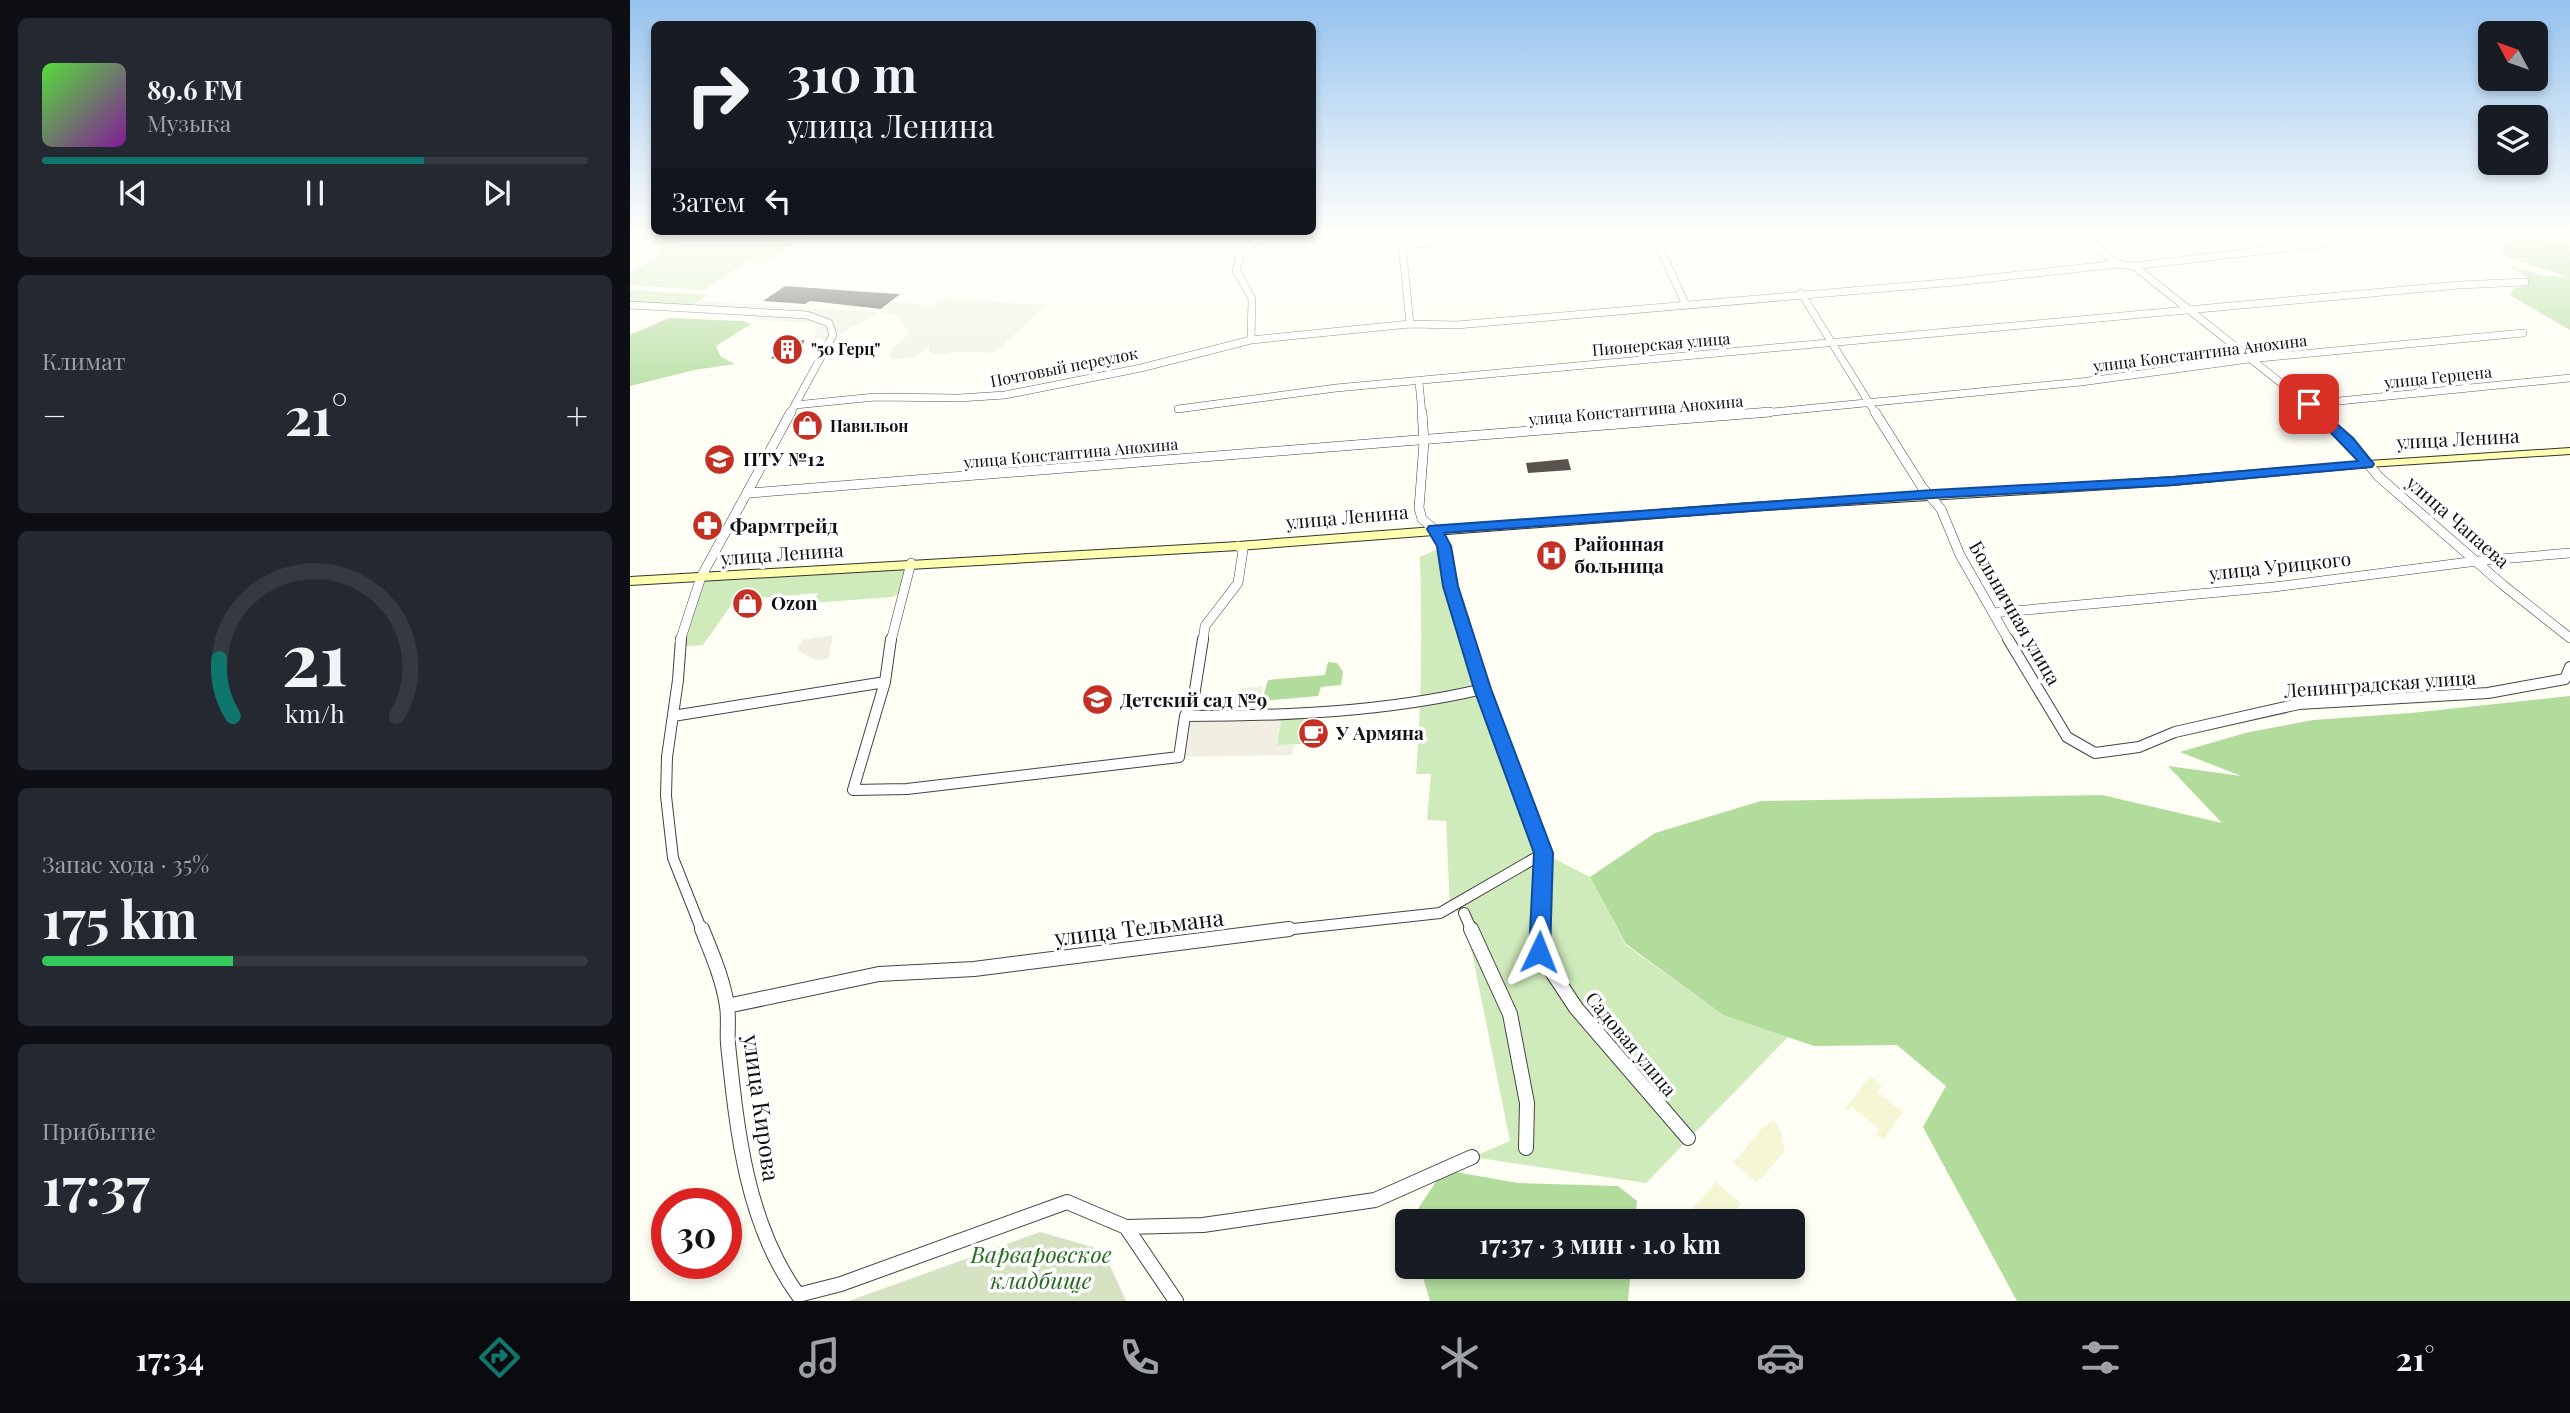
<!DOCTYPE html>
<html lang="ru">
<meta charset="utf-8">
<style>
body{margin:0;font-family:"Playfair Display",serif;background:#242831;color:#f1f3f6;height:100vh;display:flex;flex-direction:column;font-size:26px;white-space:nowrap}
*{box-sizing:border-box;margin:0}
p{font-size:23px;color:#9ea1a6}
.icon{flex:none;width:38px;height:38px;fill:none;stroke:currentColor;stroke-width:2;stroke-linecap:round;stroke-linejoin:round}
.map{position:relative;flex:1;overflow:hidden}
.side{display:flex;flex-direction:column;gap:18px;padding:18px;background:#0d0f14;width:630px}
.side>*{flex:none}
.top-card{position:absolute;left:21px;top:21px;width:665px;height:214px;border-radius:10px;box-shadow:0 4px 10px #0003;background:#171b24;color:#f1f3f6;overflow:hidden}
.needle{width:46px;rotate:311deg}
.buttons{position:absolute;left:1848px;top:21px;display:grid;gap:14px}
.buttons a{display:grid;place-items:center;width:70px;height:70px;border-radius:10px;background:#171b24;box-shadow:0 4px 10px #0003;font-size:35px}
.speed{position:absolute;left:21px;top:1188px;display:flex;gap:14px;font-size:35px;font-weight:700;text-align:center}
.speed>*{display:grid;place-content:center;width:91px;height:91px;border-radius:50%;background:#171b24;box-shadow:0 4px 10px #0003;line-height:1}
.speed .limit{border:10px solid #d22;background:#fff;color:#111}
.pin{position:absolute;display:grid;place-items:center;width:60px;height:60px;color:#fff;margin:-30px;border-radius:14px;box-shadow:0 4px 10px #0006}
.me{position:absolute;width:77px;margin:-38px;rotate:2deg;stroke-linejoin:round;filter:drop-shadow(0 0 5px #0008)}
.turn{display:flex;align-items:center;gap:24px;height:147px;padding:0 21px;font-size:32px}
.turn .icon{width:91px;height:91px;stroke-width:2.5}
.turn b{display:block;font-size:49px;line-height:60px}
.then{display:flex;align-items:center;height:66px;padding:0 21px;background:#0003;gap:14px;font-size:26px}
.big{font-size:52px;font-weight:700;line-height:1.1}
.side .tile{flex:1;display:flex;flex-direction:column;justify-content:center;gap:10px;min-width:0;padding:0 24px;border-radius:10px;background:#242831}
.side .dial{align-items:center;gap:0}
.dial svg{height:182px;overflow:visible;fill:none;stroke:#363941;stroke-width:7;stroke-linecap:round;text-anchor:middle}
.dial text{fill:#f1f3f6;stroke:none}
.song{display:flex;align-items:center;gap:21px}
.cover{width:84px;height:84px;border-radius:10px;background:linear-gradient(135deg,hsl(110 70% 55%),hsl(290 70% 35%))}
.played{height:7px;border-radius:4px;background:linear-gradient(90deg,#0f766e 70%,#363941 70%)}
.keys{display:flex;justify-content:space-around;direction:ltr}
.heat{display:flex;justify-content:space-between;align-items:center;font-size:38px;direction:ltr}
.charge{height:10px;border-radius:5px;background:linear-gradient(90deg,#34c759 35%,#363941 0)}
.trip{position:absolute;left:765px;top:1209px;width:410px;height:70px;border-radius:10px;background:#171b24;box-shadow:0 4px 10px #0003;font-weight:700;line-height:70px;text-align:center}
.tab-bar{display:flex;height:112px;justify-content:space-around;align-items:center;background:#090b0e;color:#9ea1a6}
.tab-bar .icon{width:49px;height:49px}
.tab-bar .selected{color:#0f766e}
.tab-bar b{font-size:32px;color:#f1f3f6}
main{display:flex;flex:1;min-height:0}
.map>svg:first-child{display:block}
.farmland{fill:#f5f6d3}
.green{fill:#cfebbc}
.forest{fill:#b1dc9b}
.cemetery{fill:#d5e3c3}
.plaza{fill:#f1efe2}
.building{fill:#5a534d}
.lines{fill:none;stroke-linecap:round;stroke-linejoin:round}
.minor-far3-casing{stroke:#444;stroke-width:8}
.minor-far2-casing{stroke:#444;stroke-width:10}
.minor-far1-casing{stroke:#444;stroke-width:12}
.minor-casing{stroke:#444;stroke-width:16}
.secondary-casing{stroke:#333;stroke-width:2}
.minor-far3{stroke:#fff;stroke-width:7}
.minor-far2{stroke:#fff;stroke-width:9}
.minor-far1{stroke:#fff;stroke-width:10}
.minor{stroke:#fff;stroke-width:14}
.secondary{fill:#ffffb0;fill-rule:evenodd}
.route{fill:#1a73e8;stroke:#114b97;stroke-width:2}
.labels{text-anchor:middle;stroke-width:7;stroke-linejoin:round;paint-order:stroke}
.far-street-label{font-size:16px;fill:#111;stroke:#fff}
.far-poi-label{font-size:16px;font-weight:bold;fill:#111;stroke:#fff;text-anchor:start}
.street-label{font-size:19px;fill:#111;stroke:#fff}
.poi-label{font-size:19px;font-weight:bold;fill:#111;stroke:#fff;text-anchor:start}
.near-street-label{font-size:23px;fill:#111;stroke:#fff}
.near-park-label{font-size:23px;font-style:italic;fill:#266b1e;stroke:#fff}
</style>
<main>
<section class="side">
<div class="tile">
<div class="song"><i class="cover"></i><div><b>89.6 FM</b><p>Музыка</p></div></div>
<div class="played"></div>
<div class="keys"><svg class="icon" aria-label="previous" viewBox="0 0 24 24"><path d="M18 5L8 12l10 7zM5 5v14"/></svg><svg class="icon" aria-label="pause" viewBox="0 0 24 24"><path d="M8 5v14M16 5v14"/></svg><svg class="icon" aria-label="next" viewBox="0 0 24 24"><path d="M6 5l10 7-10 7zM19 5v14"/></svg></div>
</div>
<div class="tile"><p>Климат</p>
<div class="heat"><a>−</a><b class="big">21°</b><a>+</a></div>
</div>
<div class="tile dial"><svg viewBox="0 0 100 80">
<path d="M14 69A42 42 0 1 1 86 69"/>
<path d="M14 69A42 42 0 0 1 8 44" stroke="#0f766e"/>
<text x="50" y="56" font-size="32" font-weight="700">21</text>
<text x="50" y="72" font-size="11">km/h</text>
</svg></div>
<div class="tile"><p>Запас хода · 35%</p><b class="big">175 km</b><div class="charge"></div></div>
<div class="tile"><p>Прибытие</p><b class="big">17:37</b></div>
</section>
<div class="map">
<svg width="1940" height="1301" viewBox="0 0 1940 1301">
<rect width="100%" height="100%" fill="#fffef5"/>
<path class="farmland" d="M1240,1076L1252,1085L1248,1092L1273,1112L1253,1140L1246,1134L1249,1129L1222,1107L1218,1111L1215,1109Z
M1144,1120L1150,1129L1155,1151L1127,1183L1103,1163L1134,1126Z
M1086,1182L1111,1204L1098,1221H1051Z"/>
<path class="green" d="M55,235L174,237L135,263L117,262L74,290L0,285V273L34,253L27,251Z
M0,290L78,295L57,308L0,305Z
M814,546L821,586L913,853L960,877L996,945L1093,1015L1158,1037L1016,1183L842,1157L880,1141L834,913L820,909L816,821L797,820L801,774H786C792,701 792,630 790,557Z
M281,563L272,592L262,597L182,603L188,593L105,600L73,645L48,647L71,577Z
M674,718L671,744L647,745L651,720Z"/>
<path class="forest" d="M1897,235L1940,245V330L1880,295L1884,289L1893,286L1897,277L1877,265L1914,276L1937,277L1879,258L1870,252L1874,241Z
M39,318L113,321L121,324L86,346L91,357L105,364L64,370L0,386V335Z
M698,662L707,663L713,672L711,685L691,687L688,696L632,701L638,680L695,675Z
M1940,696V1301H1387L1293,1127L1316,1086L1267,1045L1184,1046L1093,1015L996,944L960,877L1025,833L1131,801L1472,795L1592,823L1538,766L1611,776L1550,752L1615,733L1683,720L1781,713Z
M814,1170L888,1183L988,1186L1007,1201L1005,1221L779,1222Z
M790,1267H1001L998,1301H800Z"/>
<path class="cemetery" d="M410,1232L473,1250L496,1301H219Z"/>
<path class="plaza" d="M310,298L416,305L365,353L328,351L309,355L299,352V346L289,354L278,358L264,359L259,355L261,350L280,333L267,315L249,312L202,339H184L187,324L120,319L129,313L62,308L73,301L248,312L263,302L301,305Z
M203,635L198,659L185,660L167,650L172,640Z
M633,686L628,708L651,720L647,745H664L662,755L549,757L564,696L610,694L612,688Z"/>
<path class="building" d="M155,286L237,292L270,294L251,309L180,301L175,304L133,301Z
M175,340L166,356L141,359L150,343Z
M938,459L941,470L898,473L896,463Z"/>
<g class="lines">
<defs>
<path id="minor-far3" d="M1024,235L1055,303
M1452,235L1488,264
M1619,235L1641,249
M1504,266L1690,414
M1171,293L1246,414
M0,305L177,315L199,323L203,335L160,414
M780,324L772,245L906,235
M621,340L622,299L606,270L611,253L632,235
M789,382L792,414
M1679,404L1940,378
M165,405L245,397L329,398L375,395L511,368L621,340L780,324L827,325L1325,282L1488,264L1504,266L1764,235
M548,409L706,388L1829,285L1895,282
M1122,414L1451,382L1619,359L1893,333"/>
<path id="minor-far2" d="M792,412L794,442L789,508L792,519L804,529L814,546L821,586L838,641
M1245,412L1292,487L1311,509L1330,555L1379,641
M1688,412L1719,441L1749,477L1873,585L1940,638
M120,493L1140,412
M1363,613L1644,587L1847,561L1940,553
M50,641L71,577L161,412
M261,641L281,563
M573,641L575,626L608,583L613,550L608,546"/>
<path id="minor-far1" d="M51,639L48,680L37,757L36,796L43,858L72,931
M261,639L255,682L223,790L277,789L549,757L555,716L564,696L573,639
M837,639L853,689L914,853L910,931
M1378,639L1437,737L1465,753L1509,747L1545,732L1669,704L1858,693L1935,679L1940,667
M43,716L255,682
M555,716C656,716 755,712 853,689
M834,913L842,931
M645,931L810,913L914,853"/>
<path id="minor" d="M72,929C82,954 93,979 97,1006C99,1018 97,1031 98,1044C107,1130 116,1223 168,1295L211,1284L437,1202L496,1227L546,1301
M841,929L880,1014L897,1103L896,1148
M910,929L909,952L946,1008L1058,1138
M97,1006L249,974L344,969L659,929
M496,1227L573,1225L745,1200L842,1157"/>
<path id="secondary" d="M1940,448V454L1738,467L1543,485L1119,511L608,550L0,585V577L608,542L1119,503L1543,477L1738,461Z"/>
</defs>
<use href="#minor-far3" class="minor-far3-casing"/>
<use href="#minor-far2" class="minor-far2-casing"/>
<use href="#minor-far1" class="minor-far1-casing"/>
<use href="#minor" class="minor-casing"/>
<use href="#secondary" class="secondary-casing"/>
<use href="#minor-far3" class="minor-far3"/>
<use href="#minor-far2" class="minor-far2"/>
<use href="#minor-far1" class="minor-far1"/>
<use href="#minor" class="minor"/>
<use href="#secondary" class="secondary"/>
</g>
<linearGradient id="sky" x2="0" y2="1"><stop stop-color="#95c2ee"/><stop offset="0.56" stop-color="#fffffa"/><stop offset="1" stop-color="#fffffa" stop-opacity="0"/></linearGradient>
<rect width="1940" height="418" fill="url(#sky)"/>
<path class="route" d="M1679,400L1723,438L1744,464L1742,467L1543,485L1303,498L814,533L821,546L828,586L861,689L923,853L920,952L917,959L909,961L902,959L899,952L904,853L844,689L813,586L807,546L797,529L799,526L1303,490L1543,477L1728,461L1675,406L1673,404Z"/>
<defs>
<symbol id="building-disc" viewBox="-11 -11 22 22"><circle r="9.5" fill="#c53025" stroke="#fff"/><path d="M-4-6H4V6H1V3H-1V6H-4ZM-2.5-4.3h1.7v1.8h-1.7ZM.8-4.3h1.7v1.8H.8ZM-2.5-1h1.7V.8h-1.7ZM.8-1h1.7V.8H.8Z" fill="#fff"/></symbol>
<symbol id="shop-disc" viewBox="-11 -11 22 22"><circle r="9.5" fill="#c53025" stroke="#fff"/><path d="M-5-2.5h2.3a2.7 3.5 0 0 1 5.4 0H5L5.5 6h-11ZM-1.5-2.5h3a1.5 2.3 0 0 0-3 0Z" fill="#fff"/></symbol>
<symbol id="university-disc" viewBox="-11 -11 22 22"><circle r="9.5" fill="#c53025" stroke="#fff"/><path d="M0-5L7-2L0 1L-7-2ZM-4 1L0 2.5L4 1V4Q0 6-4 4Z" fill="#fff"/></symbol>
<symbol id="pharmacy-disc" viewBox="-11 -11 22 22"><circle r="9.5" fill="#c53025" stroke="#fff"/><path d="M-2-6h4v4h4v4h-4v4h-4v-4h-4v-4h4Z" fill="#fff"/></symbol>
<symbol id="hospital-disc" viewBox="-11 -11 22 22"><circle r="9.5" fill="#c53025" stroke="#fff"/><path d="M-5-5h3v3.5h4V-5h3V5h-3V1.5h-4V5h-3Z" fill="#fff"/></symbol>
<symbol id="school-disc" viewBox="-11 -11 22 22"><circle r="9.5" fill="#c53025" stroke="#fff"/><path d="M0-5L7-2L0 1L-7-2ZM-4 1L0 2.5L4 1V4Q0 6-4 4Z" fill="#fff"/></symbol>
<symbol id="cafe-disc" viewBox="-11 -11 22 22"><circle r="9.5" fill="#c53025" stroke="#fff"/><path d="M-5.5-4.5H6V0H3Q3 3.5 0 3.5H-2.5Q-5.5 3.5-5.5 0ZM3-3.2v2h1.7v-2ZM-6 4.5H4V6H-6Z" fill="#fff"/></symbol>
</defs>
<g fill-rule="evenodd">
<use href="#building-disc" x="140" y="332" width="35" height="35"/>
<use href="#shop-disc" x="160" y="408" width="35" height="35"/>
<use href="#university-disc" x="72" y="442" width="35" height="35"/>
<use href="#pharmacy-disc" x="60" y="508" width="35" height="35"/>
<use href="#hospital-disc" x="904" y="538" width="35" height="35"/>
<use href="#shop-disc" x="100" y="586" width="35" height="35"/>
<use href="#school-disc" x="450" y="682" width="35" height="35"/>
<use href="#cafe-disc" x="666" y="716" width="35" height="35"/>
</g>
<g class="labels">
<g class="far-street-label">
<text transform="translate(1031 344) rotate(-5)" y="6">Пионерская улица</text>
<text transform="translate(1570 353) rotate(-7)" y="6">улица Константина Анохина</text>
<text transform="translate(434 367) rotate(-11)" y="6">Почтовый переулок</text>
<text transform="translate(1808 377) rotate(-6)" y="6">улица Герцена</text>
<text transform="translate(1006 410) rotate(-5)" y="6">улица Константина Анохина</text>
<text transform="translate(441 453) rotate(-5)" y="6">улица Константина Анохина</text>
</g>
<g class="far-poi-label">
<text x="181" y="355">"50 Герц"</text>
<text x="200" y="432">Павильон</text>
</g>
<g class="street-label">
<text transform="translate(1828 439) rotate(-3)" y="7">улица Ленина</text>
<text transform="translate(717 517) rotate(-5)" y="7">улица Ленина</text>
<text transform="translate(1828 522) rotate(41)" y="7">улица Чапаева</text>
<text transform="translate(152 554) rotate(-4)" y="7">улица Ленина</text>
<text transform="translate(1650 566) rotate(-6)" y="7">улица Урицкого</text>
<text transform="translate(1385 613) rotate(60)" y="7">Больничная улица</text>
<text transform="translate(1750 684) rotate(-4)" y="7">Ленинградская улица</text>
<text transform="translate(1001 1044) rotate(50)" y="7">Садовая улица</text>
</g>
<g class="poi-label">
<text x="113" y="466">ПТУ №12</text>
<text x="100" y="533">Фармтрейд</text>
<text x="944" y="551">Районная<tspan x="944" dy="22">больница</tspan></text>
<text x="141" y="610">Ozon</text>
<text x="490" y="707">Детский сад №9</text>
<text x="706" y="740">У Армяна</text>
</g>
<g class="near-street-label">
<text transform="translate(509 928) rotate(-7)" y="8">улица Тельмана</text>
<text transform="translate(131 1108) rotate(82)" y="8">улица Кирова</text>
</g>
<g class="near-park-label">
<text x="411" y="1263">Варваровское<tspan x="411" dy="26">кладбище</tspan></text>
</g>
</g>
</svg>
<div class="buttons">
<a><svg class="needle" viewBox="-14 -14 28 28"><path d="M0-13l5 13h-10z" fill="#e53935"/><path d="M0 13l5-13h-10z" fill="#9ea1a6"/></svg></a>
<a><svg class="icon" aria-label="layers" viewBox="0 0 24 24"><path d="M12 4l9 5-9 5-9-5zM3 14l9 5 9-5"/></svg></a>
</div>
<div class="speed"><div class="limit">30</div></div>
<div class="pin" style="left:1679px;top:404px;background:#d93025"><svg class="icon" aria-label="arrive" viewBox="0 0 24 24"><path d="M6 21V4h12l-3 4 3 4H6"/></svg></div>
<svg class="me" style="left:909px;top:952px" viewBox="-20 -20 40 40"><path d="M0-17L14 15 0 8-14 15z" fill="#1a73e8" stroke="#fff" stroke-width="4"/></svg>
<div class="trip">17:37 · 3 мин · 1.0 km</div>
<div class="top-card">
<div class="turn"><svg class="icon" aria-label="right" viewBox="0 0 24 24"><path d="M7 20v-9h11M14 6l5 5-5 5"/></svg><div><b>310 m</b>улица Ленина</div></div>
<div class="then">Затем<svg class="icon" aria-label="left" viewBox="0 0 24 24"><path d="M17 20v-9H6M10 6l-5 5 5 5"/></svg></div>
</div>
</div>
</main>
<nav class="tab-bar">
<b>17:34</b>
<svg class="icon selected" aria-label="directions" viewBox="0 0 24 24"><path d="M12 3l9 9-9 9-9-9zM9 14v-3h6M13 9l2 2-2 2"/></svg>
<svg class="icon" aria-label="music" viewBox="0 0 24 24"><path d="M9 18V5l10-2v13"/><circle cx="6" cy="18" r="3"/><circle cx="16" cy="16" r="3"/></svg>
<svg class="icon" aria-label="phone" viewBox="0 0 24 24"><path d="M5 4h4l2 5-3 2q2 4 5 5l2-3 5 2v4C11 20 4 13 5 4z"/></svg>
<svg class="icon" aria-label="climate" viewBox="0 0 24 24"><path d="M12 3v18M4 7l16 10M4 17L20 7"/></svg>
<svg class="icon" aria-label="car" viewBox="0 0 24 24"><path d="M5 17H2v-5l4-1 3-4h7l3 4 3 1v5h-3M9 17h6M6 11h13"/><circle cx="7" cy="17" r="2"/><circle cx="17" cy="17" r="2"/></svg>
<svg class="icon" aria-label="filters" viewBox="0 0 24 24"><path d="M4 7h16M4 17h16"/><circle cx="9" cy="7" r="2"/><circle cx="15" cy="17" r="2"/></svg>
<b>21°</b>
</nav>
